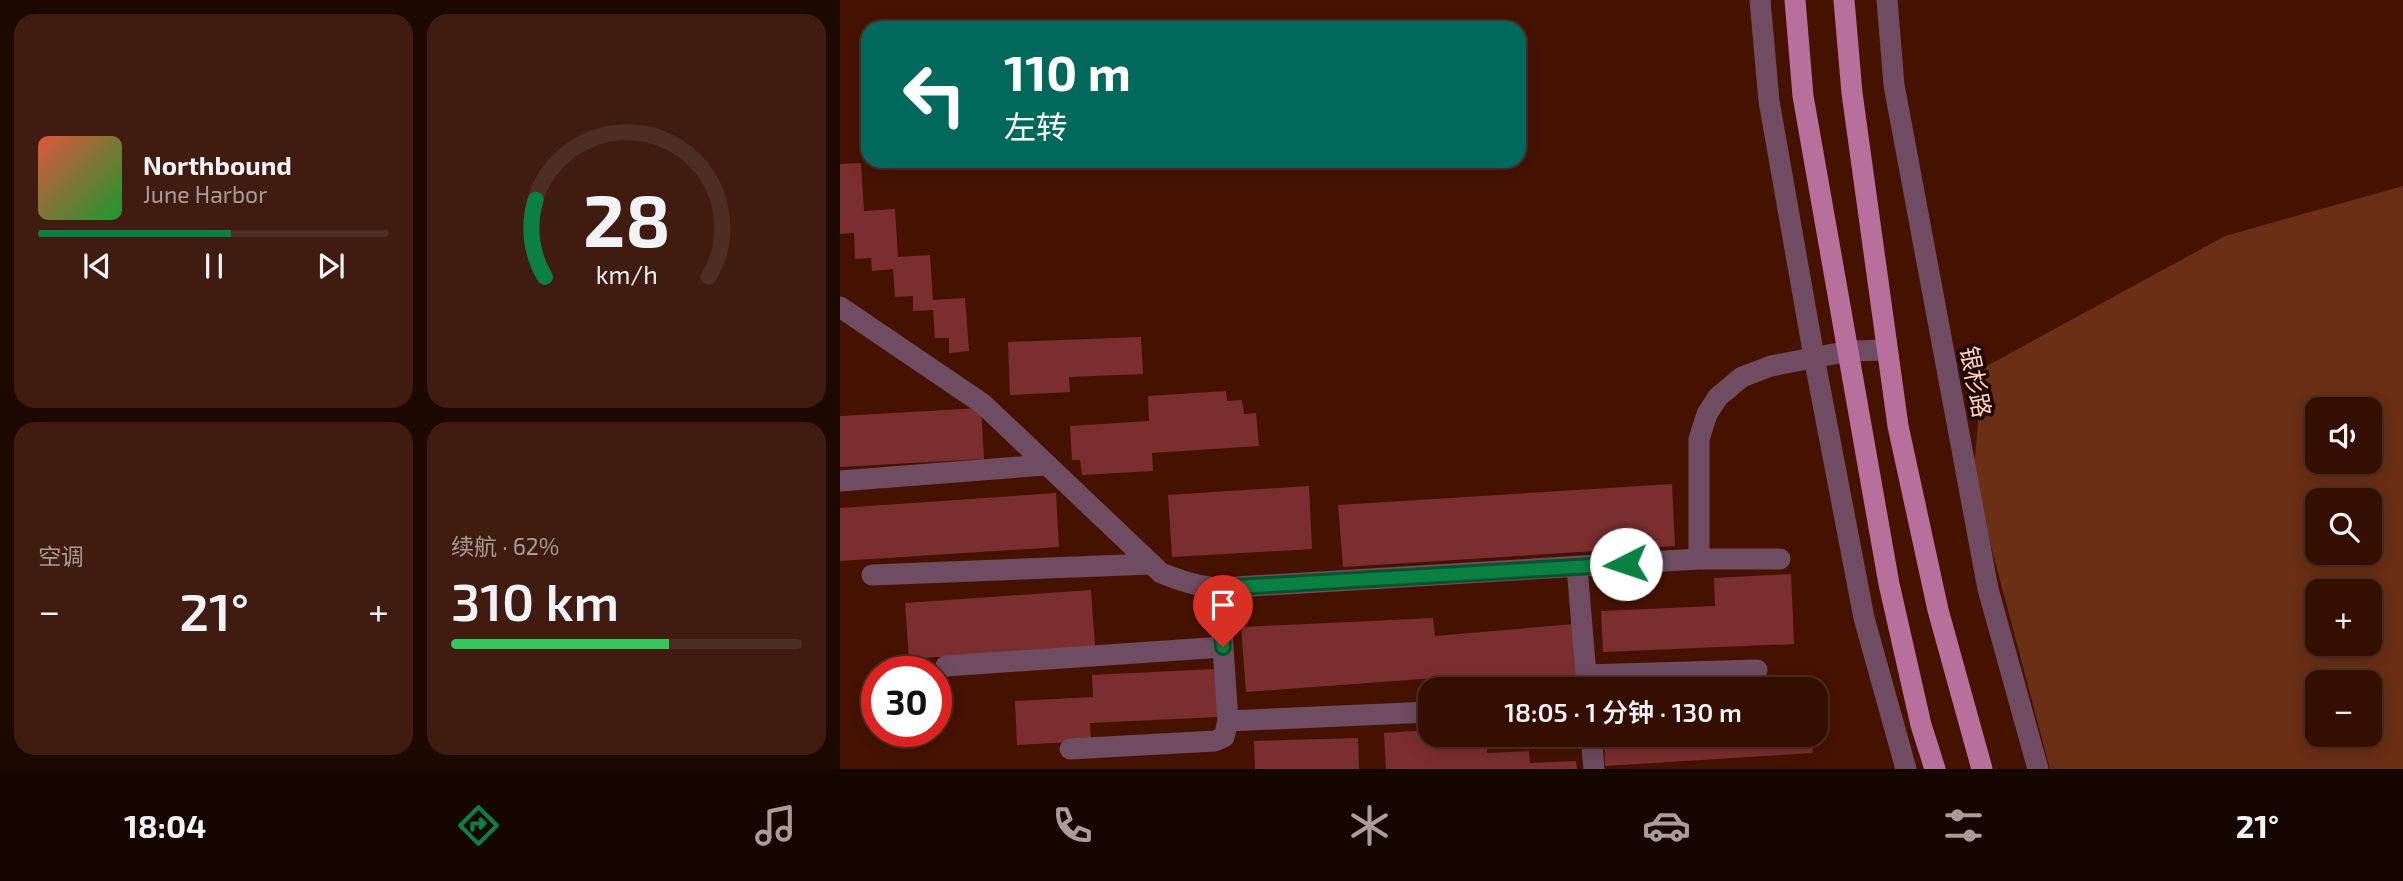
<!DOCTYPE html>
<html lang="zh">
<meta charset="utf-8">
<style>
body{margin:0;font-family:"Exo 2","Noto Sans SC",sans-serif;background:#3f1c0f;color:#f1f3f6;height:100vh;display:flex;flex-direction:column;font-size:26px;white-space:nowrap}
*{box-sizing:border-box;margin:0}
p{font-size:23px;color:#a99c99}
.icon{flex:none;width:38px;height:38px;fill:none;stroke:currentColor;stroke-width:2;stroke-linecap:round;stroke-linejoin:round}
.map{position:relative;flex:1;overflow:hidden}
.details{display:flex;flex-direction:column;gap:14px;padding:14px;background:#1d0800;width:840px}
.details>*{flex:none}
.top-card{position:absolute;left:21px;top:21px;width:665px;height:147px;border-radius:21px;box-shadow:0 4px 18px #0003,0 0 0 2px #4e2e22;background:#00695c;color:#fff;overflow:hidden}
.tools{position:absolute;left:1465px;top:397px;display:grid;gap:14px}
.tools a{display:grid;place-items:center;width:77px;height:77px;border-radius:14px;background:#340e00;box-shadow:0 4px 18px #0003,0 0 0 2px #4e2e22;font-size:35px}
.speed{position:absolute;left:21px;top:656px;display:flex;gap:14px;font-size:35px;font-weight:700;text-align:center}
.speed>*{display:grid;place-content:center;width:91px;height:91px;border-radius:50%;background:#340e00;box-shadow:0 4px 18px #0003,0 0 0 2px #4e2e22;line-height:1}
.speed .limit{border:10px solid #d22;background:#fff;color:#111}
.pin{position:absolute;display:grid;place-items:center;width:60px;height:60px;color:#fff;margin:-72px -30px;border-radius:50% 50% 50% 0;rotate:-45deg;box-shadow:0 0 7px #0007}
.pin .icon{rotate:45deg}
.me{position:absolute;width:77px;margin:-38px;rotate:266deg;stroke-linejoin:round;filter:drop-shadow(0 0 5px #0008)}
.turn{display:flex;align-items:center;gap:24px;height:147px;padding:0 28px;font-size:32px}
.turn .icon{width:91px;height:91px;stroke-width:2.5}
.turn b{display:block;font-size:49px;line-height:60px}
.big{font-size:52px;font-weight:600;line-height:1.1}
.details .card{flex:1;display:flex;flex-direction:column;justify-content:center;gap:10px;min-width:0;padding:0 24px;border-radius:21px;background:#3f1c0f}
.details .dial{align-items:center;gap:0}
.dial svg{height:182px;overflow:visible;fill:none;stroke:#4e2e22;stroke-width:7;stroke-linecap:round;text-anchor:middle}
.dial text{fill:#f1f3f6;stroke:none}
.song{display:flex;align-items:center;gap:21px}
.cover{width:84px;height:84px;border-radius:10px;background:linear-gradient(135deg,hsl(10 70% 55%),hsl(130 70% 35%))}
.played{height:7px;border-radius:4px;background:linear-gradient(90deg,#0b8043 55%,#4e2e22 55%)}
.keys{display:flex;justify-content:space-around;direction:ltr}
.heat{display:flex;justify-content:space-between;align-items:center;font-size:38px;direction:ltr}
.charge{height:10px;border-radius:5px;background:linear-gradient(90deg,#34c759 62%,#4e2e22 0)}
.details .tiles{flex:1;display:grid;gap:14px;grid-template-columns:repeat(2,1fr)}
.trip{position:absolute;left:578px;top:677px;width:410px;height:70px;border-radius:21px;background:#340e00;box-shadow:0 4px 18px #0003,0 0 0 2px #4e2e22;font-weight:600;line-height:70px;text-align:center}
.tab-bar{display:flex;height:112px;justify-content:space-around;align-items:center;background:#150600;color:#a99c99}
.tab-bar .icon{width:49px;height:49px}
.tab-bar .on{color:#0b8043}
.tab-bar b{font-size:32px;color:#f1f3f6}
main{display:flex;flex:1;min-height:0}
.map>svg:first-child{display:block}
.green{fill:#6a2f15;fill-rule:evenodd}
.building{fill:#7b2e2f}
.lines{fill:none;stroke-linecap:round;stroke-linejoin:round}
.minor{stroke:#6f4c61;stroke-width:21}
.major{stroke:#b7709c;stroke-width:21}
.route-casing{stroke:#07532c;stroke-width:18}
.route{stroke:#0b8043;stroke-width:12}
.labels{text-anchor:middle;stroke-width:7;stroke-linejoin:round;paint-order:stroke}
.street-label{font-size:24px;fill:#fdd2c2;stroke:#210500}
</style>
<main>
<section class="details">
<div class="tiles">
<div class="card">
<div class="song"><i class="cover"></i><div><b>Northbound</b><p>June Harbor</p></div></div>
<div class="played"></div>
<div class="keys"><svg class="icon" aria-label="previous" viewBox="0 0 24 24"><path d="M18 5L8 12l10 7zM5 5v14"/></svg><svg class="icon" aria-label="pause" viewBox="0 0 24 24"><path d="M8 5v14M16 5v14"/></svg><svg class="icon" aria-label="next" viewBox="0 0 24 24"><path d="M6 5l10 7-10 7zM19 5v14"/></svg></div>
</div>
<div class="card dial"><svg viewBox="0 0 100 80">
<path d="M14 69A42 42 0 1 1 86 69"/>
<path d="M14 69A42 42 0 0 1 10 35" stroke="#0b8043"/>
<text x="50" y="56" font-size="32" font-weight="700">28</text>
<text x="50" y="72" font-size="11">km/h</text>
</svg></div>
<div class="card"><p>空调</p>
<div class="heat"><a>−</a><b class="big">21°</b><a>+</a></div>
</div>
<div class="card"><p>续航 · 62%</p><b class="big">310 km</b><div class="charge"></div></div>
</div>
</section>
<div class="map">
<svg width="1563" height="769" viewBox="0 0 1563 769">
<rect width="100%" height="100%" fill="#461200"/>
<path class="green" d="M1563,186V769H1210L1133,478L1143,368L1385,236ZM1477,410H1530V462H1477ZM1477,500H1530V553H1477ZM1477,592H1530V644H1477ZM1477,682H1530V735H1477Z"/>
<path class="building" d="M21,163L24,211L55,209L58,257L90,255L93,300L125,298L129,351L109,353V338H95L93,310L73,311V296L55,297L53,269L32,271L31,258L15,259L14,233L0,234V164Z
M301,337L303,374L229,377L230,392L170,395L168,342Z
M386,391L387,401L402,400L404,414L416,413L419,446L312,453L313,471L242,475L240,460H232L230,426L309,421L308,396Z
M141,408L144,459L0,467V416Z
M832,484L835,546L503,567L498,505Z
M469,486L472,549L332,557L328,495Z
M216,493L219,547L0,561V508Z
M951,574L954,644L763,652L761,611L875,606L874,578Z
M251,590L255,646L69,659L65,603Z
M593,618L595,636L735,624L736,685L674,690H595V678L406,692L401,627Z
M375,669L378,717L250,723L251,741L177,745L175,701L253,697L252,675Z
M590,730V735H599L600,743L647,741V753L689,751L690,763L736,761L737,769H546L544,733Z
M764,735H972L973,753L765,766Z
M518,738L519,769H415L414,741Z"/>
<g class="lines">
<path class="minor" d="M920,0L929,101L974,357L1024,618L1066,769
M1047,0L1054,85L1148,589L1198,769
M0,307L143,404L321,573C340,580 358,587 379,588L859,559H940
M0,481L205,465
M859,559V439L867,414L878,397L902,377L931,366L1009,351L1047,350
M737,567L747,687
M32,575L312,564
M106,666L383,647
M746,675L917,670
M388,721L590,712
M751,735L754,769
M230,749L375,741L384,737L388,721L379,588"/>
<path class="major" d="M955,0L963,96L1049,584L1081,725L1095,769
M1004,0L1012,93L1058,426L1098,610L1142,769"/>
</g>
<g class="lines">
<defs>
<path id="route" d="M383,647L379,588L786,564"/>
</defs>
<use href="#route" class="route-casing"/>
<use href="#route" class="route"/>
</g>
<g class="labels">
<g class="street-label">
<text transform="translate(1135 382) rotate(79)" y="8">银杉路</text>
</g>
</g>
</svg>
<div class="tools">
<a><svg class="icon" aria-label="sound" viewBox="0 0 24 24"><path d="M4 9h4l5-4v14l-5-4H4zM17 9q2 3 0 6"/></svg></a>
<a><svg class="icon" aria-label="search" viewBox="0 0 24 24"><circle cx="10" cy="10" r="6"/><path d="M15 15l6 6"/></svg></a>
<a>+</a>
<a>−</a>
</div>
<div class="speed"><div class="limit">30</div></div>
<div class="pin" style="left:383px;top:647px;background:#d93025"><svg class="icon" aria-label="arrive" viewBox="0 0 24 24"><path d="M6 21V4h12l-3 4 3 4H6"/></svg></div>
<svg class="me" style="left:786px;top:564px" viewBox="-20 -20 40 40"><circle r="19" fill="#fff"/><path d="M0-13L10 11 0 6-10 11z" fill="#0b8043"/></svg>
<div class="trip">18:05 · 1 分钟 · 130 m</div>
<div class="top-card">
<div class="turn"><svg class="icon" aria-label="left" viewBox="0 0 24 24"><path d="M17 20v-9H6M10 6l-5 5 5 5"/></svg><div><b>110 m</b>左转</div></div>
</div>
</div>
</main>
<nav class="tab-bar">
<b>18:04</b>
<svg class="icon on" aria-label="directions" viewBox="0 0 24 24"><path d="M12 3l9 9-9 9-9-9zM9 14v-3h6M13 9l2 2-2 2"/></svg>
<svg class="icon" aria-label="music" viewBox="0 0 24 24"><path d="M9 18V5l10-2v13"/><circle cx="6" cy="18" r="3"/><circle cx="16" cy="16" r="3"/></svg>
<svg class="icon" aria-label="phone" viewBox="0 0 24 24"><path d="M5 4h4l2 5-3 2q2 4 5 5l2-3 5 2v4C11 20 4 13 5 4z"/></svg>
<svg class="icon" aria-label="climate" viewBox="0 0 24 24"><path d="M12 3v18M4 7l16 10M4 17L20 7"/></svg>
<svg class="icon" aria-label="car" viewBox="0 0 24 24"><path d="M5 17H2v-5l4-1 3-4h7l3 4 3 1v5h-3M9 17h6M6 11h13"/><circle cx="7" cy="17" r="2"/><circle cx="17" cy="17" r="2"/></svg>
<svg class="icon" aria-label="filters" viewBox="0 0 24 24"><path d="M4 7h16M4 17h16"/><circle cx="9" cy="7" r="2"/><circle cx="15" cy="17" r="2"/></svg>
<b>21°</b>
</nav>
